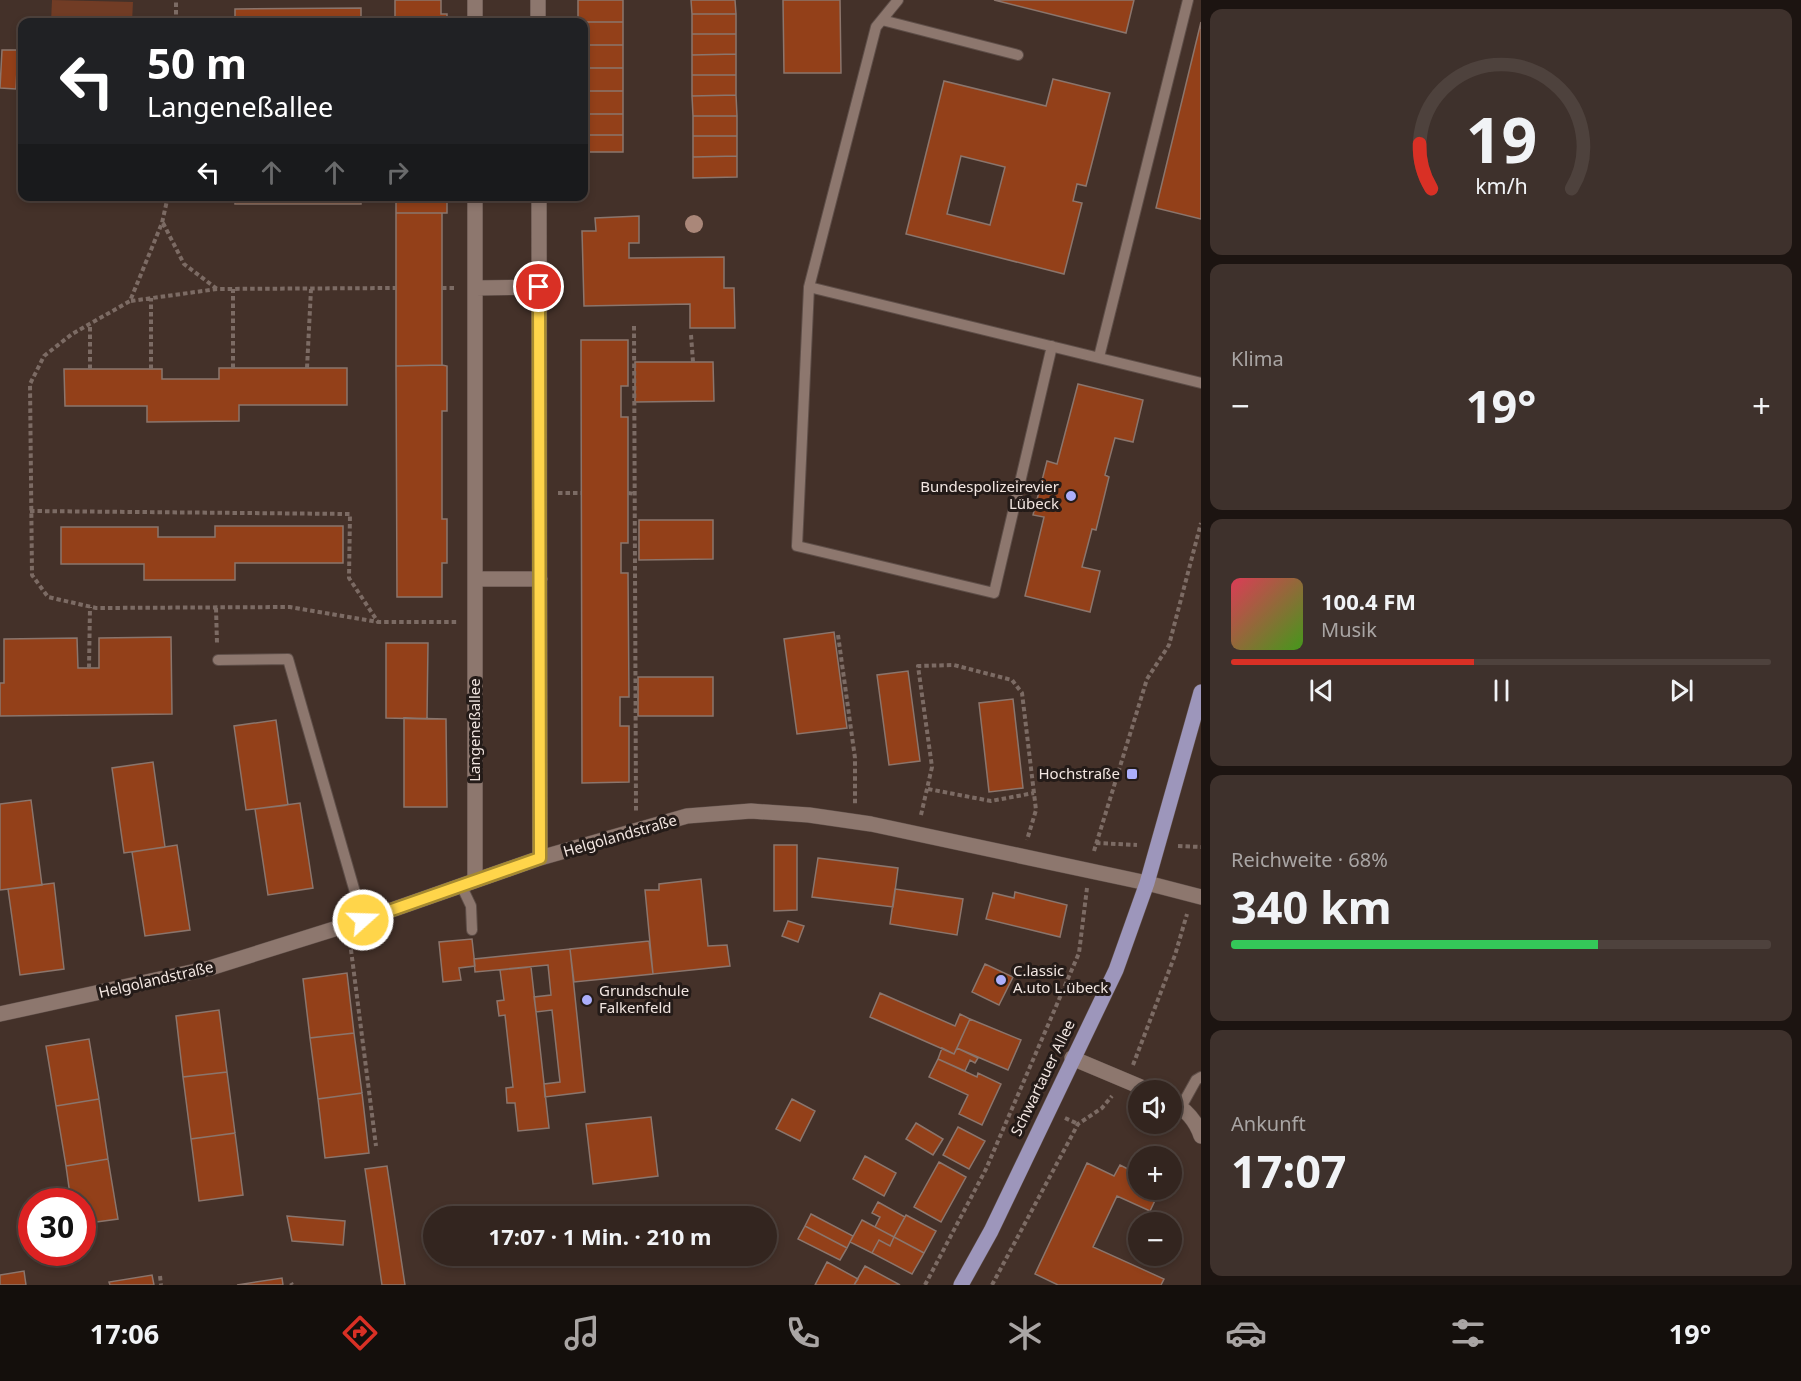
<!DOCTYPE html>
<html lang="de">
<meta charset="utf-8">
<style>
body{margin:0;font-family:"Noto Sans",sans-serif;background:#3e312c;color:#f1f3f6;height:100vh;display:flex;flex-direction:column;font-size:22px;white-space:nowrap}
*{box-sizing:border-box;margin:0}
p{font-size:20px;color:#a9a5a4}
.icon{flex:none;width:33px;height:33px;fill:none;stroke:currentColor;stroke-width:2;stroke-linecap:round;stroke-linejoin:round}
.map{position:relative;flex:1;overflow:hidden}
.side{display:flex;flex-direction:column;gap:9px;padding:9px;background:#1c1411;width:600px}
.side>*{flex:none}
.guide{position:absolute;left:18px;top:18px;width:570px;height:183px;border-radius:12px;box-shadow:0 3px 9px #0003,0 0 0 2px #4e423d;background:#202124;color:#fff;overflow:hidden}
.buttons{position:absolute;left:1128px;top:1080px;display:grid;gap:12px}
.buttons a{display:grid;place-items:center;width:54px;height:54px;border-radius:50%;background:#33251f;box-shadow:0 3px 9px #0003,0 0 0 2px #4e423d;font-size:30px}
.speed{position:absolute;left:18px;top:1188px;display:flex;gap:12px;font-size:30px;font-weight:700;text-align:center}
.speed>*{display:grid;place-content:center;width:78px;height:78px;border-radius:50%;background:#33251f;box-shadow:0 3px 9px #0003,0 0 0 2px #4e423d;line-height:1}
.speed .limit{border:9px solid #d22;background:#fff;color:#111}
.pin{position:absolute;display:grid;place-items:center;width:51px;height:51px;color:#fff;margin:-26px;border:3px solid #fff;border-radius:50%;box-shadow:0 2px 6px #0007}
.me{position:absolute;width:66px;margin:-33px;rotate:70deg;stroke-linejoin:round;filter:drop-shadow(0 0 4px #0008)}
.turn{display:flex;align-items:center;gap:21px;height:126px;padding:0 30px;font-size:27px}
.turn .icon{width:78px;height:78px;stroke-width:2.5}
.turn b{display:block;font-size:42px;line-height:51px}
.lanes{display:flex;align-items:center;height:57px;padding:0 30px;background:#0003;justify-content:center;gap:30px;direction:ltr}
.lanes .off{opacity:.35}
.big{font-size:45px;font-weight:700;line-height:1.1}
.side .card{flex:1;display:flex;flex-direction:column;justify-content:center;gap:9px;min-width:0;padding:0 21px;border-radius:12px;background:#3e312c}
.side .dial{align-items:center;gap:0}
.dial svg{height:156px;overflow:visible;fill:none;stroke:#4e423d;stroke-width:7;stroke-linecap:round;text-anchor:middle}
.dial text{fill:#f1f3f6;stroke:none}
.song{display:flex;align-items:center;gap:18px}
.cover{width:72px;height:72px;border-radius:9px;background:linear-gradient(135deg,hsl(350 70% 55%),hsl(100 70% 35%))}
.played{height:6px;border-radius:3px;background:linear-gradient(90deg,#d93025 45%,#4e423d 45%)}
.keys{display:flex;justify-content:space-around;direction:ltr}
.heat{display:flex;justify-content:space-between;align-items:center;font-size:33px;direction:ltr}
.charge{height:9px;border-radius:4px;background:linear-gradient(90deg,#34c759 68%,#4e423d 0)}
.trip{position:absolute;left:423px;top:1206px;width:354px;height:60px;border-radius:30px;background:#33251f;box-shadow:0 3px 9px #0003,0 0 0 2px #4e423d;font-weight:700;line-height:60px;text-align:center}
.dock{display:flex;height:96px;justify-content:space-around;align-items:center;background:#140f0c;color:#a9a5a4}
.dock .icon{width:42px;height:42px}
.dock .selected{color:#d93025}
.dock b{font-size:27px;color:#f1f3f6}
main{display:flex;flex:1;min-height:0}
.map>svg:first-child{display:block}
.green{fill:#713c25}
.building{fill:#934019;stroke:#8b756c;stroke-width:1.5;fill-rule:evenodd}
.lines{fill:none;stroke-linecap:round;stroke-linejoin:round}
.lane-casing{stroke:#5e4e48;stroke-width:12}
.street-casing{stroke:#5e4e48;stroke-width:16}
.primary-casing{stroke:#5e4e48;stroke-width:16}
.path{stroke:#7c6b64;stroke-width:4;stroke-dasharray:4.5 3;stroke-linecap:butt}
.lane{stroke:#8d776e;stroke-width:10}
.street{stroke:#8d776e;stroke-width:15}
.primary{stroke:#9d96bb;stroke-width:15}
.tree{fill:#aa8779}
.route-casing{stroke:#a68a30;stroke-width:15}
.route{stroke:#ffd54a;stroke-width:10}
.poi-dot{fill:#acaffb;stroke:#241b18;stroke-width:2}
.labels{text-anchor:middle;stroke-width:6;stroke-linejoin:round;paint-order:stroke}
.poi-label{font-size:15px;fill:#f2e6e1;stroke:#241b18;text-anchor:end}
.street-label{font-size:15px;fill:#f2e6e1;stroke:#241b18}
</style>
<main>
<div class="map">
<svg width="1201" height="1285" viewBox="0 0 1201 1285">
<rect width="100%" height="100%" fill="#443129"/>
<path class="green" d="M52,0L133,2L132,22H51Z"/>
<path class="building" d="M395,0H441V14H447V22H395Z
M578,0H623V22H578Z
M691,0H735L736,14H692Z
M783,0H840L841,73H784Z
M994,0H1134L1126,33Z
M361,8V22H235V9Z
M692,14H736V34H692Z
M578,22H623V45H584V22Z
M1201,22V219L1156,208Z
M692,34H736V54L692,55Z
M584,45H623V68H584Z
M2,50H18L16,89L0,88Z
M736,54V75H692V55Z
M584,68H623V91H584Z
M692,75H736V95L692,96Z
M1053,79L1110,93L1086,186L1077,184L1073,201L1082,203L1064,274L906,234L944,81L1046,106ZM961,156L1005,167L990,225L947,214Z
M584,91H623V114H584Z
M736,95L737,116H693L692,96Z
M584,114H623V135H584Z
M693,116H737V136H693Z
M584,135H623V152H584Z
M693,136H737V156L693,157Z
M737,156V177L693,178V157Z
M235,196H361V204H235Z
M396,196H447V213H396Z
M396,213H442V365L396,366Z
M639,216V243H629V258L724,257V288H734L735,328H690V304L584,306L582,231H596L595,218Z
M581,340H628V386H621V417H628V543H621V573H628L629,697H620V726H629V782L582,783Z
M635,362H713L714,401L635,402Z
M442,365L447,366V411H442V519H447V563H442V597H397L396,366Z
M219,368H347V405H239V421L147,422V406H65L64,369H162V379H219Z
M1078,384L1143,400L1133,442L1115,438L1105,475L1109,477L1096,530L1092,529L1082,567L1100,571L1090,612L1025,596L1044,517L1033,515L1047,461L1057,464Z
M639,520H713V559L639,560Z
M215,526H343V563H235V580H144V564H61V527H158V537H215Z
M834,632L847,728L797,734L784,639Z
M171,637L172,714L0,716V683H4V639L77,638L78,668H99V638Z
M386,643H428L427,719L386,718Z
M908,671L920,761L889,765L877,675Z
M638,677H713V716H638Z
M1013,699L1023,788L989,792L979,703Z
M404,718L446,719L447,807H404Z
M276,720L288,805L246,810L234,726Z
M153,762L165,847L124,853L112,768Z
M31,800L42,885L0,890V804Z
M300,803L313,888L268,895L255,809Z
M177,845L190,930L145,936L132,852Z
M774,845H797V910L774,911Z
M818,858L898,868L893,907L812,897Z
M701,879L708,946L727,945L730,966L653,974L645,890H659V884Z
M54,883L64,969L20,975L8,889Z
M895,889L963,899L957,935L890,924Z
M1015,892L1067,905L1060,937L986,919L993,893L1014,898Z
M788,921L804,926L798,942L782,936Z
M472,939L475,966L459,968L461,980L443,982L439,942Z
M649,941L653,974L574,982L570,949Z
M570,949L585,1092L545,1097L544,1084L560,1082L552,1010L536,1012L534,997L551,995L548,965L475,972L474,959Z
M985,964L1013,977L999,1005L972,992Z
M531,967L549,1128L518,1131L515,1103H507L506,1088L513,1087L505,1015L499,1016L497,1001L504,1000L500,970Z
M347,973L354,1033L310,1038L303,979Z
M880,993L955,1026L960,1014L970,1019L954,1054L870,1017Z
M219,1010L227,1072L183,1077L176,1016Z
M970,1019L1021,1040L1008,1070L957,1048Z
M354,1033L362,1093L318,1099L310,1038Z
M89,1039L99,1099L56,1106L46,1046Z
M942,1048L954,1054L957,1048L978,1058L975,1063L970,1060L965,1071L938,1059Z
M938,1059L977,1077L978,1073L1001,1084L982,1125L959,1114L968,1095L929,1077Z
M227,1072L235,1133L191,1139L183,1077Z
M362,1093L369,1153L325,1158L318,1099Z
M99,1099L108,1159L66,1166L56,1106Z
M792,1099L815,1111L800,1141L776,1129Z
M651,1117L658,1176L593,1184L586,1124Z
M916,1123L943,1139L933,1155L906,1139Z
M958,1127L985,1141L969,1169L943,1155Z
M235,1133L243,1195L199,1201L191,1139Z
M865,1156L896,1173L884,1196L853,1179Z
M108,1159L118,1219L82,1224V1202H71L66,1166Z
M939,1162L966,1177L941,1222L914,1207Z
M1087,1163L1114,1176L1120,1165L1138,1174V1190L1158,1194L1150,1211L1117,1196L1093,1247L1164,1279L1161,1285H1058L1035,1274Z
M387,1166L405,1285H382L365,1169Z
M878,1202L905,1217L894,1237L875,1227L880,1217L872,1213Z
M811,1214L853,1236L847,1248L805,1226Z
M906,1215L936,1231L924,1253L894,1237Z
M287,1216L345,1221L343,1245L292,1241Z
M862,1220L894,1237L890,1246L879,1240L872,1253L850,1242Z
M805,1226L847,1248L840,1260L798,1239Z
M894,1237L924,1253L912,1274L872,1253L879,1240L890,1246Z
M827,1262L858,1279L854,1285H815Z
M865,1266L900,1285H854Z
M24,1271L26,1285H0V1275Z
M152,1275L154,1285H110L109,1282Z
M282,1278L283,1285H237Z"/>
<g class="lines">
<defs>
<path id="lane" d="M898,0L876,27L809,287L1201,383
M882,20L1018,55
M809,287L797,546L994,593L1052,346
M1099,357L1188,0
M218,660L288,659L363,920
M461,885L471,906L472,930
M1181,1107L1196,1080L1201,1077"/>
<path id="street" d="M475,0V22
M538,0V22
M475,196V880
M539,196L540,858
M475,288L539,287
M475,579H540
M0,1014L210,968L363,920L540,858L687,816L751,811L809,815L871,824L1147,883L1201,897
M1072,1058L1148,1090
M1172,1102C1185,1109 1196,1121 1201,1136"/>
<path id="primary" d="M961,1285L991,1231L1116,970L1147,883L1201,692"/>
</defs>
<use href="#lane" class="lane-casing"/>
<use href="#street" class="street-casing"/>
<use href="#primary" class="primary-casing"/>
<path class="path" d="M176,22V0
M168,196L162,223L130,301L72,334L44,356L30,384L32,575L48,597L96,608L290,607L378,622H457
M163,223L184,264L217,289
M442,288H456
M131,301L217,289L396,288
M634,326L636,811
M691,335L693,362
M233,368V289
M307,368L311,289
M90,369V325
M151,369V298
M558,493H581
M628,493L635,494
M30,511L350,514L349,578L378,622
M216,608L217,643
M838,635L855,758V804
M89,668L90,607
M928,789L991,801L1034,793
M921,815L932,767L918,666L954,665L1012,680L1022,693L1036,810L1027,840
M1096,843L1137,845
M1178,846L1201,847
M1094,851L1147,679L1169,645L1201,523
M350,942L376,1146
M1133,1065L1175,955L1187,914
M1065,1118L1078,1124
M160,1276L161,1285
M291,1283L292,1285
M925,1285L986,1169L1079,953L1087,888
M992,1285L1078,1124L1102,1108L1112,1096"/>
<use href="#lane" class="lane"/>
<use href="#street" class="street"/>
<use href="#primary" class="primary"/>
</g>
<circle class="tree" cx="694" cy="224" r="9"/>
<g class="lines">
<defs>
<path id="route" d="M363,920L540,858L539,287"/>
</defs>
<use href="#route" class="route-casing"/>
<use href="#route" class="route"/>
</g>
<g class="poi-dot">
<circle cx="1071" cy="496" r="6"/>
<rect x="1126" y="768" width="12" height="12" rx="3"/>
<circle cx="1001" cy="980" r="6"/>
<circle cx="587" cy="1000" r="6"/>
</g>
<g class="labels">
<g class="poi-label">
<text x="1059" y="492">Bundespolizeirevier<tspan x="1059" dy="17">Lübeck</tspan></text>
<text x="1120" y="779">Hochstraße</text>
<text x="1013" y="976" text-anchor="start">C.lassic<tspan x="1013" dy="17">A.uto L.übeck</tspan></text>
<text x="599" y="996" text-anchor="start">Grundschule<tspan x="599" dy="17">Falkenfeld</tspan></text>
</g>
<g class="street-label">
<text transform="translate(475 730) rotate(-90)" y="5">Langeneßallee</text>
<text transform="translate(620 836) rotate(-16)" y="5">Helgolandstraße</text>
<text transform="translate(156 980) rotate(-13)" y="5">Helgolandstraße</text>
<text transform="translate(1043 1078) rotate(-64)" y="5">Schwartauer Allee</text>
</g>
</g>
</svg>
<div class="buttons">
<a><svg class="icon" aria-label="sound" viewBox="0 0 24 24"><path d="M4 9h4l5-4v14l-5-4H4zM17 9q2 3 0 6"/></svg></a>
<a>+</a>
<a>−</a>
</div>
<div class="speed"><div class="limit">30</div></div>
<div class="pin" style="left:539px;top:287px;background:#d93025"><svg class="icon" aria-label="arrive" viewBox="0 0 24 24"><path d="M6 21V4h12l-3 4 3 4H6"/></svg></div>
<svg class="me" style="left:363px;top:920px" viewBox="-20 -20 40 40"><circle r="17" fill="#ffd54a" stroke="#fff" stroke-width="3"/><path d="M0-11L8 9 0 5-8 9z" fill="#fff"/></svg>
<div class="trip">17:07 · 1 Min. · 210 m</div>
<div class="guide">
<div class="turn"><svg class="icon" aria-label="left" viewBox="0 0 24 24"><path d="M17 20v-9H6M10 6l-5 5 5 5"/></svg><div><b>50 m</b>Langeneßallee</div></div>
<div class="lanes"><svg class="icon" aria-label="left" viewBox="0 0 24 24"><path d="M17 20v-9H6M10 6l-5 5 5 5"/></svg><svg class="icon off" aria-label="ahead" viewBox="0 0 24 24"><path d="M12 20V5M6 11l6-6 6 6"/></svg><svg class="icon off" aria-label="ahead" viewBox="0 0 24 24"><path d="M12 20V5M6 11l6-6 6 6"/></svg><svg class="icon off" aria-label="right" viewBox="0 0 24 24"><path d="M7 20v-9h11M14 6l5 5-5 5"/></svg></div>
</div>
</div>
<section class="side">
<div class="card dial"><svg viewBox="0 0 100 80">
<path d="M14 69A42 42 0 1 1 86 69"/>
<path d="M14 69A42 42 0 0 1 8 46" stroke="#d93025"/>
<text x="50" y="56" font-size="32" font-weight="700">19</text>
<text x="50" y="72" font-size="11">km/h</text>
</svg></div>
<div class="card"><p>Klima</p>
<div class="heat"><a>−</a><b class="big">19°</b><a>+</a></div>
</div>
<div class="card">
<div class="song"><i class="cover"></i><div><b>100.4 FM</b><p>Musik</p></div></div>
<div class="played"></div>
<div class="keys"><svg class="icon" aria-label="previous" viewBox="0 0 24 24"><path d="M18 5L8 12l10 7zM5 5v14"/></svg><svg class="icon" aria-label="pause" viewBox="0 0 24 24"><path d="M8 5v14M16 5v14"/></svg><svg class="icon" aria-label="next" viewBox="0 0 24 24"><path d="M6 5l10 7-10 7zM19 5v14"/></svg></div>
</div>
<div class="card"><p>Reichweite · 68%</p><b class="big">340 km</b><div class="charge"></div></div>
<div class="card"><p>Ankunft</p><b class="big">17:07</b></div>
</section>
</main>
<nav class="dock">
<b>17:06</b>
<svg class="icon selected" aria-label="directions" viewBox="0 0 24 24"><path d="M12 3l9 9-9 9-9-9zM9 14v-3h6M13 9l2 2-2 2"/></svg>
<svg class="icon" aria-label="music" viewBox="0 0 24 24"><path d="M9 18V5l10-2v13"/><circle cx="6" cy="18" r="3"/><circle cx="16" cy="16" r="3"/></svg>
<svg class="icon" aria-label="phone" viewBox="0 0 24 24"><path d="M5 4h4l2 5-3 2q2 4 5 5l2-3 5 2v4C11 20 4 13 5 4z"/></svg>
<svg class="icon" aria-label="climate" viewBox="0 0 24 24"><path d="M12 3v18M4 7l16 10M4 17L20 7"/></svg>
<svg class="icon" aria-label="car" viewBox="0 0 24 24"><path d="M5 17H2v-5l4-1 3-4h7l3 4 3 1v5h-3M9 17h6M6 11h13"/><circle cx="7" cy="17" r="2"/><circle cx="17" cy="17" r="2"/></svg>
<svg class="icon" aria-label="filters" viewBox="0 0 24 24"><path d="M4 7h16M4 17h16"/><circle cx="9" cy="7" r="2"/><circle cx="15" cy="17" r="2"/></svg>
<b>19°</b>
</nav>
